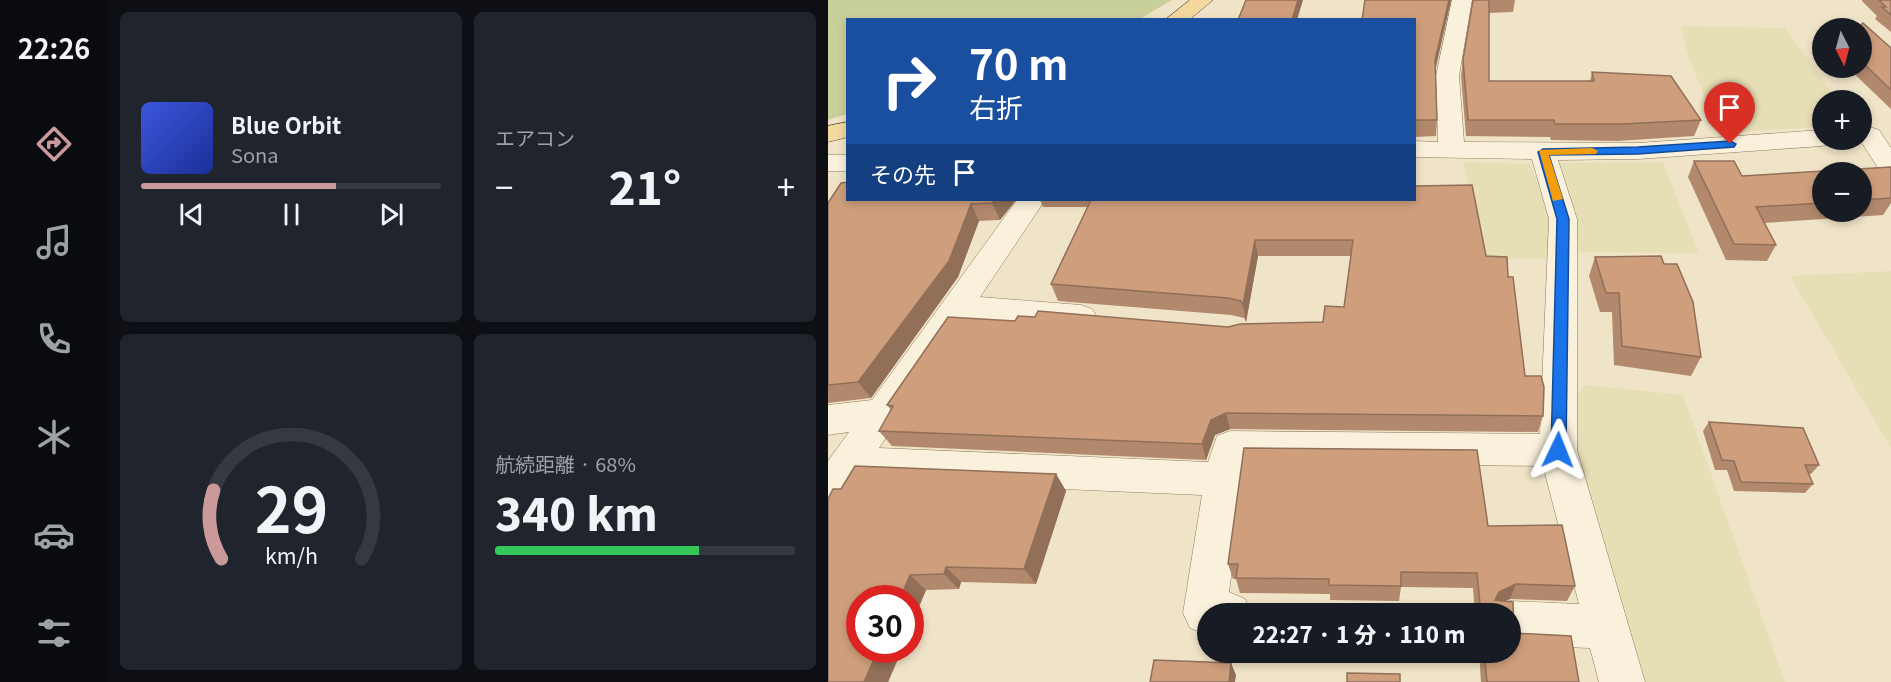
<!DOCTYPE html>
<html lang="ja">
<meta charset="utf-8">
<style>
body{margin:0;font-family:Georgia,"Noto Sans JP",serif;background:#20242c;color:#f1f3f6;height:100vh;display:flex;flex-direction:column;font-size:22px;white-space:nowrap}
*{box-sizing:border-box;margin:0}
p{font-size:20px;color:#9ea1a6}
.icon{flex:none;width:33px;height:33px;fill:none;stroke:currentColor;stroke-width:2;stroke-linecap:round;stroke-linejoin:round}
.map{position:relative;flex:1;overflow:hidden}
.drawer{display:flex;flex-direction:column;gap:12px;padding:12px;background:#0d0f14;width:720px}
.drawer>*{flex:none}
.guide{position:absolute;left:18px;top:18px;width:570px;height:183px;border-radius:0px;box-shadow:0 3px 9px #0003;background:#1a4fa0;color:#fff;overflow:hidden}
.needle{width:39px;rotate:174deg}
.fabs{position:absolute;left:984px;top:18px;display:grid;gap:12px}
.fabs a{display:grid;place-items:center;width:60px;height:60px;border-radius:50%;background:#171b24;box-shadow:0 3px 9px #0003;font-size:30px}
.speed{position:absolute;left:18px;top:585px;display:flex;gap:12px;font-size:30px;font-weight:700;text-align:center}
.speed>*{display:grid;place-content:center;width:78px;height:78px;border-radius:50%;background:#171b24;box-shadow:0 3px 9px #0003;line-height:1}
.speed .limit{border:9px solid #d22;background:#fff;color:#111}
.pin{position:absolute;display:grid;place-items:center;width:51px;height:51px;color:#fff;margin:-62px -26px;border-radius:50% 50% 50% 0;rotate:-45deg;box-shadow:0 0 6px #0007}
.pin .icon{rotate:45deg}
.me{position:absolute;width:66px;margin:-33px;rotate:2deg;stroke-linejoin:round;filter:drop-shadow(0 0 4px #0008)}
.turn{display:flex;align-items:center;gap:21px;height:126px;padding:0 24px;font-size:27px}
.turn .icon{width:78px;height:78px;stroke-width:2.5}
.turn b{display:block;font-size:42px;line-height:51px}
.then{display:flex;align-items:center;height:57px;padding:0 24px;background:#0003;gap:12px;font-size:22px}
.big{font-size:45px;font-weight:800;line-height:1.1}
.drawer .card{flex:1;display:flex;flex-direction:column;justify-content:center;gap:9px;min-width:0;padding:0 21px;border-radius:9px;background:#20242c}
.drawer .dial{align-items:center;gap:0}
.dial svg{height:156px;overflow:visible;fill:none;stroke:#363941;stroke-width:7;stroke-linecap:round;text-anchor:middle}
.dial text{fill:#f1f3f6;stroke:none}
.song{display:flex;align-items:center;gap:18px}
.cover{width:72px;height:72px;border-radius:9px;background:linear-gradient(135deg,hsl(230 70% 55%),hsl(230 70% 35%))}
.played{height:6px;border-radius:3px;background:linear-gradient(90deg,#cc999b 65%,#363941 65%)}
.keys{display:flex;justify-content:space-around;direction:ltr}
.heat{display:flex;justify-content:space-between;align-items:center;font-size:33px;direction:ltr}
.charge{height:9px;border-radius:4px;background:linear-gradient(90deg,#34c759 68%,#363941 0)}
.drawer .tiles{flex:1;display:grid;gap:12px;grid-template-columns:repeat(2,1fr)}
.trip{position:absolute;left:369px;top:603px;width:324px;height:60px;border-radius:30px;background:#171b24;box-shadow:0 3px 9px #0003;font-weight:800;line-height:60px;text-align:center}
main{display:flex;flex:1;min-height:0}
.menu{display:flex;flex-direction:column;width:108px;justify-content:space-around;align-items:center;background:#090b0e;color:#9ea1a6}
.menu .icon{width:42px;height:42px}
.menu .selected{color:#cc999b}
.menu b{font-size:27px;color:#f1f3f6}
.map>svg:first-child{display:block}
.farmland{fill:#e6deb5}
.green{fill:#c9cf9b}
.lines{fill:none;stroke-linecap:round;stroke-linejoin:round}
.minor-casing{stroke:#8d765c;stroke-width:1}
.major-casing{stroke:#5b4430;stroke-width:1}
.minor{fill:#faf1dc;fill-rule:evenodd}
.major{fill:#f3d9a0;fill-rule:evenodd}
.wall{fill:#b2896c;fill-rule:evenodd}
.shaded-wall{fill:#916f58}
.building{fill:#cf9f7d;stroke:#916f58;stroke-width:1.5}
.route{fill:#1a73e8;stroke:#114b97;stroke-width:1.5}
.slow{fill:#f59e0b}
</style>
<main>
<nav class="menu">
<b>22:26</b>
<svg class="icon selected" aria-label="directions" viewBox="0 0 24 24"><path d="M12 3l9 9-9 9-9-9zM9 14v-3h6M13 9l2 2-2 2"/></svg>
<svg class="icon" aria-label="music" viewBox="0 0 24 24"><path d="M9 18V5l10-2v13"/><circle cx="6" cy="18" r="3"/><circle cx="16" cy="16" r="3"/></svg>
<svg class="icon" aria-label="phone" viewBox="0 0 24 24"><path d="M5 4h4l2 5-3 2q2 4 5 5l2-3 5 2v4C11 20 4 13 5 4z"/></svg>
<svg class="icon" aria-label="climate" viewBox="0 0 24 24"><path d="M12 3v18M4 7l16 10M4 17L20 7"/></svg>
<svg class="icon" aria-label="car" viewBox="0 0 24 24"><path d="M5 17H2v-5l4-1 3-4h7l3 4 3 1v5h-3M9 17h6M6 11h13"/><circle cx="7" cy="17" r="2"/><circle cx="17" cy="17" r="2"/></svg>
<svg class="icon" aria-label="filters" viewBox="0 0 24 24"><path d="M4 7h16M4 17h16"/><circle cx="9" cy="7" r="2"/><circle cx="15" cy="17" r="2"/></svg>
</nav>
<section class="drawer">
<div class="tiles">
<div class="card">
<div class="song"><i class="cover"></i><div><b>Blue Orbit</b><p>Sona</p></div></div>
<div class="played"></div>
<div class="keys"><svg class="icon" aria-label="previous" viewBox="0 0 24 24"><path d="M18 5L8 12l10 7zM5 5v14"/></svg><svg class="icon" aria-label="pause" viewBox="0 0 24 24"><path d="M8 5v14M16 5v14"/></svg><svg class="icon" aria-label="next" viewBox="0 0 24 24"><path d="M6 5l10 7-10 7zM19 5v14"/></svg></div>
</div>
<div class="card"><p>エアコン</p>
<div class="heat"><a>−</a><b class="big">21°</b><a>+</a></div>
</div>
<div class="card dial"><svg viewBox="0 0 100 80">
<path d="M14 69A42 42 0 1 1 86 69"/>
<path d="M14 69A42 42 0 0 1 10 34" stroke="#cc999b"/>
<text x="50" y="56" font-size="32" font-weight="700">29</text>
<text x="50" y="72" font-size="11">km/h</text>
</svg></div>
<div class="card"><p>航続距離 · 68%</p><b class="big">340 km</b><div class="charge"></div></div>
</div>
</section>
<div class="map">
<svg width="1063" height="682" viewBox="0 0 1063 682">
<rect width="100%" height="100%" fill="#f0e4c8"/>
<path class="farmland" d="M852,26L957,28L1010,100H994V127L892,133L861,59Z
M635,162L702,164L722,215V259L658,258Z
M835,162L871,253L751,252L747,219L732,163Z
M1063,271V448L962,276Z
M757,385L855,395L957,682H810L748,448V395Z"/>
<path class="green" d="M0,0H344L312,19L20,20L19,114L0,120Z"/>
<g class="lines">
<defs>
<path id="minor" d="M624,0H644L631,76L636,142L810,143L994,130V140H1006L1003,143L994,146L810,159L730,160L749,219V450L817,682H771L762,648L682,645V614H664L667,608L682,601L751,604L715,466L418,463L401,592L417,599L424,614H380V635L362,628L355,613L374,495L30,480L14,504L0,509V461L21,432L0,435V405L44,400L189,200H217L152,297L253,305L264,309L269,317L264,325L253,329L137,319L51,448L380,462L389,436L402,431L712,434L721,219L704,159L586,157V141L610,142L608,76Z
M1042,127L1051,130L1063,148V176L1054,174L1032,140L1034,130Z
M0,155H20V171H0Z"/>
<path id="major" d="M362,0H385L361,20H337Z
M20,122V137L0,142V126Z"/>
</defs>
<use href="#minor" class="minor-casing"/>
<use href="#major" class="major-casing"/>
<use href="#minor" class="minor"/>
<use href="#major" class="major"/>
</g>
<path class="wall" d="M537,0H623L607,69L609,120L608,136L586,137V20Z
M645,0H687L685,12L661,13V81H762L764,72L873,120L866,136L789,141L723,140L722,137L638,136L633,76L635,60Z
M1034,0H1063V32L1047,19L1049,16L1034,1Z
M1034,28L1063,48V109L1020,68H1034Z
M866,161L914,176L1063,167V203L1055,215L936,223L948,245L939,261L898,260L860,177ZM994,172H1034V212H994Z
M188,200L172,220L151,221L130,277L43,398L0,403V203Z
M212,200H586L658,256L680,277L697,376L715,416L710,432L402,429L387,435L378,460L64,446L51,431L63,410L59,405L187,321L400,327L495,322L516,307L523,256H430L418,322L416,318L403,315L230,301L223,284L260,207H215Z
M767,257L873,357L863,376L786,365L784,312H772L761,276Z
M881,422L991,465L983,474H981L985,484L977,493L906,491L899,470H887L875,431Z
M416,448L649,450L660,526L734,525L747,586L739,601L682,599L677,601L685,602L686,633L743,636L751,682H653L651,652H682V614H647L645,588L573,587L571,601L502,600V594L412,593L408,579H405L400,564Z
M228,474L238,491L208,584L133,582L131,589L98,590L60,682H0L13,489Z"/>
<path class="shaded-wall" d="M470,0H475L469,20H464Z
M621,0H623L606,76L607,60Z
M167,200H188L172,220L164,203Z
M143,204L151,221L130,277L43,398L30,382Z
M427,240L430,256L418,322L415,305Z
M398,413L402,429L387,435L378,460L374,444L383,420Z
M228,474L238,491L208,584L196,569Z
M118,567L133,582L131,589L116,574Z
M82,575L98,590L82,628V598H72Z
M688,584L682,599L666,606L667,600L671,592Z
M50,650H74L60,682H36Z
M403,663L408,675L407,682H401Z"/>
<path class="building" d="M418,0H470L464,20H410Z
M537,0H621L607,60L609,120H586V20H534Z
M645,0H661V81H766L764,72L843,76L873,120L794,124H727L726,120H640L635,60Z
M1051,0H1063V15L1054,7H1058Z
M1035,23L1063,48V90L1034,62V28H1030Z
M866,161H906L914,176L1063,167V198L1034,200V172H994V203L928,207L948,245L906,244Z
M20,182V200H167L164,203L143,204L121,261L30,382L0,385V203L13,183Z
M644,185L658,256L679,257L680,277H685L697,376H713L716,387L715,416L398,413L383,420L374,444L51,431L65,406L59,405L120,317L187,321L190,316L207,317L210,311L400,327L412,324L495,322L497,306L516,307L525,240H427L415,305L413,301L400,298L223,284L263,200H586V186Z
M833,256L836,264H849L865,302L873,357L794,346L791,293H778L767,257Z
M881,422L975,428L991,465H977L985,484L913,482L906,461L894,460Z
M416,448L649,450L660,526L734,525L747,586L688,584L671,592L667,600L685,602L686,633L743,636L751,682H659L656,652H682V614H653L649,573L573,572V586L501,585V579L408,578L410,564H400Z
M27,466L228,474L196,569L118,567L116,574L82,575L72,598H32V650H50L36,682H0V499L5,489H13Z
M326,660L403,663L401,682H322Z
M519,673L572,674V682H519Z"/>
<path class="route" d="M902,141L908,144L906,147L810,154L721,155L741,219L738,450L730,457L725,455L723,450L729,219L710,152L715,149L810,147Z"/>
<path class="slow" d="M764,148L770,151L768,154L721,155L735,199L725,201L711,150Z"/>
</svg>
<div class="fabs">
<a><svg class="needle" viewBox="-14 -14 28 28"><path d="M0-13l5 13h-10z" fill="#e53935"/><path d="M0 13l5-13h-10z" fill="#9ea1a6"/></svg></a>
<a>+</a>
<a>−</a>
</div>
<div class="speed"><div class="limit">30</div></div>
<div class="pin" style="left:902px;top:144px;background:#d93025"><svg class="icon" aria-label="arrive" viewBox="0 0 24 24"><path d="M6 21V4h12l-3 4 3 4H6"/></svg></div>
<svg class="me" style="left:730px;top:450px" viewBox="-20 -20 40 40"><path d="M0-17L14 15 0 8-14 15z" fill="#1a73e8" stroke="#fff" stroke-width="4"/></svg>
<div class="trip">22:27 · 1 分 · 110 m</div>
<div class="guide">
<div class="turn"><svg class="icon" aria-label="right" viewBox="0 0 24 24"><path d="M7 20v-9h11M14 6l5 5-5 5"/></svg><div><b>70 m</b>右折</div></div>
<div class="then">その先<svg class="icon" aria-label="arrive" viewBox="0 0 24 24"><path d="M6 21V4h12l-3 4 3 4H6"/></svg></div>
</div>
</div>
</main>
